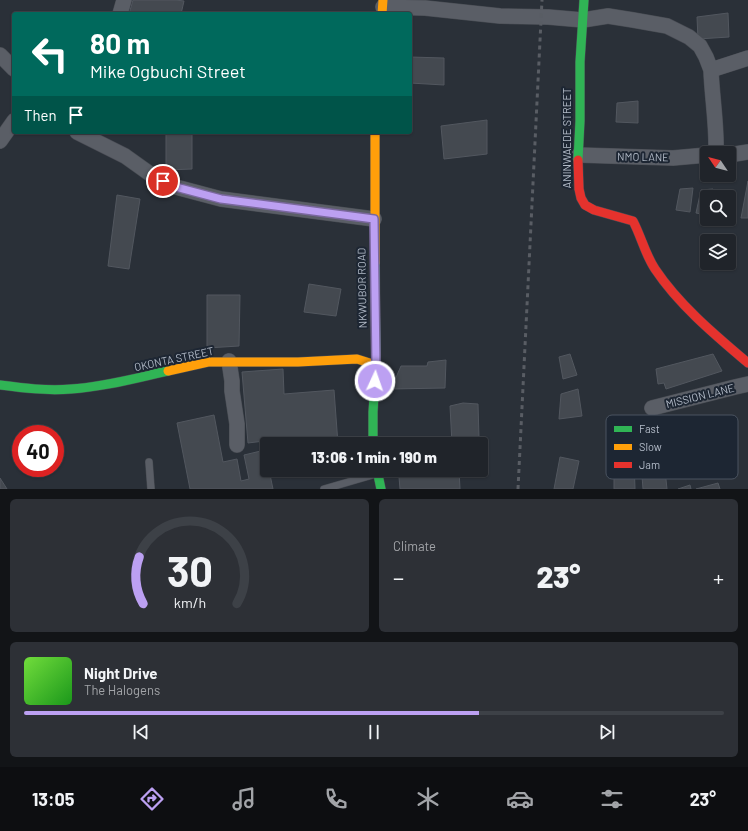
<!DOCTYPE html>
<meta charset="utf-8">
<style>
body{margin:0;font-family:Barlow,sans-serif;background:#2d3036;color:#f1f3f6;height:100vh;display:flex;flex-direction:column;font-size:15px;white-space:nowrap}
*{box-sizing:border-box;margin:0}
p{font-size:13px;color:#a2a4a8}
.icon{flex:none;width:22px;height:22px;fill:none;stroke:currentColor;stroke-width:2;stroke-linecap:round;stroke-linejoin:round}
.map{position:relative;height:489px;overflow:hidden}
.drawer{display:flex;flex-direction:column;gap:10px;padding:10px;background:#121417;flex:1}
.drawer>*{flex:none}
.top-card{position:absolute;left:12px;top:12px;width:400px;height:122px;border-radius:4px;box-shadow:0 1px 3px #0004,0 0 0 1px #3d4147;background:#00695c;color:#fff;overflow:hidden}
.needle{width:26px;rotate:305deg}
.tools{position:absolute;left:700px;top:146px;display:grid;gap:8px}
.tools a{display:grid;place-items:center;width:36px;height:36px;border-radius:4px;background:#20242a;box-shadow:0 1px 3px #0004,0 0 0 1px #3d4147;font-size:20px}
.speed{position:absolute;left:12px;top:425px;display:flex;gap:8px;font-size:20px;font-weight:700;text-align:center}
.speed>*{display:grid;place-content:center;width:52px;height:52px;border-radius:50%;background:#20242a;box-shadow:0 1px 3px #0004,0 0 0 1px #3d4147;line-height:1}
.speed .limit{border:6px solid #d22;background:#fff;color:#111}
.pin{position:absolute;display:grid;place-items:center;width:34px;height:34px;color:#fff;margin:-17px;border:2px solid #fff;border-radius:50%;box-shadow:0 1px 4px #0007}
.me{position:absolute;width:44px;margin:-22px;rotate:3deg;stroke-linejoin:round;filter:drop-shadow(0 0 3px #0008)}
.turn{display:flex;align-items:center;gap:14px;height:84px;padding:0 12px;font-size:18px}
.turn .icon{width:52px;height:52px;stroke-width:2.5}
.turn b{display:block;font-size:28px;line-height:34px}
.then{display:flex;align-items:center;height:38px;padding:0 12px;background:#0003;gap:8px;font-size:15px}
.big{font-size:30px;font-weight:800;line-height:1.1}
.drawer .tile{flex:1;display:flex;flex-direction:column;justify-content:center;gap:6px;min-width:0;padding:0 14px;border-radius:6px;background:#2d3036}
.drawer .dial{align-items:center;gap:0}
.dial svg{height:104px;overflow:visible;fill:none;stroke:#3d4147;stroke-width:7;stroke-linecap:round;text-anchor:middle}
.dial text{fill:#f1f3f6;stroke:none}
.song{display:flex;align-items:center;gap:12px}
.cover{width:48px;height:48px;border-radius:6px;background:linear-gradient(135deg,hsl(100 70% 55%),hsl(120 70% 35%))}
.played{height:4px;border-radius:2px;background:linear-gradient(90deg,#bca0f2 65%,#3d4147 65%)}
.keys{display:flex;justify-content:space-around;direction:ltr}
.heat{display:flex;justify-content:space-between;align-items:center;font-size:22px;direction:ltr}
.drawer .tiles{flex:1;display:grid;gap:10px;grid-template-columns:1fr 1fr}
.tile:last-child{grid-column:span 2}
.trip{position:absolute;left:260px;top:437px;width:228px;height:40px;border-radius:4px;background:#20242a;box-shadow:0 1px 3px #0004,0 0 0 1px #3d4147;font-weight:800;line-height:40px;text-align:center}
.menu{display:flex;height:64px;justify-content:space-around;align-items:center;background:#0d0e11;color:#a2a4a8}
.menu .icon{width:28px;height:28px}
.menu .selected{color:#bca0f2}
.menu b{font-size:18px;color:#f1f3f6}
.map>svg:first-child{display:block}
.building{fill:#444950;stroke:#52575f}
.lines{fill:none;stroke-linecap:round;stroke-linejoin:round}
.lane-casing{stroke:#484c53;stroke-width:8}
.street-casing{stroke:#484c53;stroke-width:16}
.fast-casing{stroke:#484c53;stroke-width:10}
.slow-casing{stroke:#484c53;stroke-width:10}
.jam-casing{stroke:#484c53;stroke-width:10}
.lane{stroke:#5a5e66;stroke-width:7}
.street{stroke:#5a5e66;stroke-width:15}
.fast{stroke:#30b455;stroke-width:9}
.slow{stroke:#ff9f0a;stroke-width:9}
.jam{stroke:#e5322d;stroke-width:9}
.rail{stroke:#595d64;stroke-width:3;stroke-dasharray:4 4;stroke-linecap:butt}
.route-casing{stroke:#7a689d;stroke-width:10}
.route{stroke:#bca0f2;stroke-width:7}
.labels{text-anchor:middle;stroke-width:4;stroke-linejoin:round;paint-order:stroke}
.street-label{font-size:11px;fill:#b4bcc9;stroke:#1d2633}
.key{fill:#1d2633;stroke:#4a5360;stroke-width:1}
.key-label{font-size:11px;fill:#b4bcc9}
</style>
<div class="map">
<svg width="748" height="489" viewBox="0 0 748 489">
<rect width="100%" height="100%" fill="#2a3038"/>
<path class="building" d="M133,0H176L184,1L181,14H129Z
M728,13L729,37L698,39L697,17Z
M410,57L444,58V85L410,83Z
M638,101V123L616,122L617,103Z
M487,120V154L444,159L441,126Z
M166,132H192V169L166,170Z
M748,181V218H741Z
M693,188L690,212L676,210L680,189Z
M713,189L711,197H707V215L696,213L701,190Z
M117,195L140,199L129,269L108,266Z
M309,284L341,289L336,316L304,312Z
M207,295H240L239,346L207,348Z
M570,354L577,375L563,379L559,357Z
M713,354L722,371L666,389L664,383L658,384L656,369Z
M446,360L445,388L391,389L401,366H427L428,362Z
M283,369L284,394L334,390L338,444H297V437L248,443L242,372Z
M578,389L582,416L559,419L561,394Z
M463,403L478,404L479,438H483L484,454L481,455V444H452L450,406Z
M214,415L223,462L237,459L241,481L249,479L244,455L265,450L267,470H269L273,489H190L177,423Z
M560,457L579,461L573,489H554Z
M634,460L635,489H614V463Z
M446,470H459L460,489H400L399,477Z
M665,470L667,489H643L642,476Z
M0,478L7,489H0Z
M718,483L720,489H696Z
M690,485L691,489H678Z"/>
<g class="lines">
<defs>
<path id="lane" d="M149,462L151,489
M324,489L376,474"/>
<path id="street" d="M383,7L425,8L500,16L548,17L583,20L608,16L633,20L667,26L689,37L700,46L706,57L711,70
M120,14L124,0
M0,55L14,69
M77,132L125,156L153,176L172,186L221,199L374,219
M0,141L14,121
M716,153C717,125 712,98 711,70L748,58
M579,155L673,158L707,155
M729,155L748,152
M229,361L232,381V391L237,424V445
M652,408L735,387L748,384"/>
<path id="fast" d="M578,160L580,121V62L584,0
M0,385C23,388 47,391 71,389C103,387 136,378 168,371
M373,444V412L376,365L375,263
M377,470L381,489"/>
<path id="slow" d="M382,14L383,0
M375,263V132
M168,371L208,362H298L357,359L376,365"/>
<path id="jam" d="M578,160L579,189L581,198L585,205L594,210L633,221C641,236 645,254 655,269C679,305 715,335 748,363"/>
</defs>
<use href="#lane" class="lane-casing"/>
<use href="#street" class="street-casing"/>
<use href="#fast" class="fast-casing"/>
<use href="#slow" class="slow-casing"/>
<use href="#jam" class="jam-casing"/>
<use href="#lane" class="lane"/>
<use href="#street" class="street"/>
<use href="#fast" class="fast"/>
<use href="#slow" class="slow"/>
<use href="#jam" class="jam"/>
<path class="rail" d="M518,489L542,0"/>
</g>
<g class="lines">
<defs>
<path id="route" d="M163,181L172,186L221,199L374,219L376,365L375,381"/>
</defs>
<use href="#route" class="route-casing"/>
<use href="#route" class="route"/>
</g>
<g class="labels">
<g class="street-label">
<text transform="translate(567 138) rotate(-90)" y="4">ANINWAEDE STREET</text>
<text transform="translate(643 157) rotate(1)" y="4">NMO LANE</text>
<text transform="translate(362 288) rotate(-91)" y="4">NKWUBOR ROAD</text>
<text transform="translate(174 359) rotate(-12)" y="4">OKONTA STREET</text>
<text transform="translate(700 396) rotate(-14)" y="4">MISSION LANE</text>
</g>
</g>
<rect x="606" y="415" width="132" height="64" rx="6" class="key"/>
<rect x="614" y="426" width="18" height="6" fill="#30b455"/>
<rect x="614" y="444" width="18" height="6" fill="#ff9f0a"/>
<rect x="614" y="462" width="18" height="6" fill="#e5322d"/>
<g class="key-label">
<text x="639" y="433">Fast</text>
<text x="639" y="451">Slow</text>
<text x="639" y="469">Jam</text>
</g>
</svg>
<div class="tools">
<a><svg class="needle" viewBox="-14 -14 28 28"><path d="M0-13l5 13h-10z" fill="#e53935"/><path d="M0 13l5-13h-10z" fill="#a2a4a8"/></svg></a>
<a><svg class="icon" aria-label="search" viewBox="0 0 24 24"><circle cx="10" cy="10" r="6"/><path d="M15 15l6 6"/></svg></a>
<a><svg class="icon" aria-label="layers" viewBox="0 0 24 24"><path d="M12 4l9 5-9 5-9-5zM3 14l9 5 9-5"/></svg></a>
</div>
<div class="speed"><div class="limit">40</div></div>
<div class="pin" style="left:163px;top:181px;background:#d93025"><svg class="icon" aria-label="arrive" viewBox="0 0 24 24"><path d="M6 21V4h12l-3 4 3 4H6"/></svg></div>
<svg class="me" style="left:375px;top:381px" viewBox="-20 -20 40 40"><circle r="17" fill="#bca0f2" stroke="#fff" stroke-width="3"/><path d="M0-11L8 9 0 5-8 9z" fill="#fff"/></svg>
<div class="trip">13:06 · 1 min · 190 m</div>
<div class="top-card">
<div class="turn"><svg class="icon" aria-label="left" viewBox="0 0 24 24"><path d="M17 20v-9H6M10 6l-5 5 5 5"/></svg><div><b>80 m</b>Mike Ogbuchi Street</div></div>
<div class="then">Then<svg class="icon" aria-label="arrive" viewBox="0 0 24 24"><path d="M6 21V4h12l-3 4 3 4H6"/></svg></div>
</div>
</div>
<section class="drawer">
<div class="tiles">
<div class="tile dial"><svg viewBox="0 0 100 80">
<path d="M14 69A42 42 0 1 1 86 69"/>
<path d="M14 69A42 42 0 0 1 11 33" stroke="#bca0f2"/>
<text x="50" y="56" font-size="32" font-weight="700">30</text>
<text x="50" y="72" font-size="11">km/h</text>
</svg></div>
<div class="tile"><p>Climate</p>
<div class="heat"><a>−</a><b class="big">23°</b><a>+</a></div>
</div>
<div class="tile">
<div class="song"><i class="cover"></i><div><b>Night Drive</b><p>The Halogens</p></div></div>
<div class="played"></div>
<div class="keys"><svg class="icon" aria-label="previous" viewBox="0 0 24 24"><path d="M18 5L8 12l10 7zM5 5v14"/></svg><svg class="icon" aria-label="pause" viewBox="0 0 24 24"><path d="M8 5v14M16 5v14"/></svg><svg class="icon" aria-label="next" viewBox="0 0 24 24"><path d="M6 5l10 7-10 7zM19 5v14"/></svg></div>
</div>
</div>
</section>
<nav class="menu">
<b>13:05</b>
<svg class="icon selected" aria-label="directions" viewBox="0 0 24 24"><path d="M12 3l9 9-9 9-9-9zM9 14v-3h6M13 9l2 2-2 2"/></svg>
<svg class="icon" aria-label="music" viewBox="0 0 24 24"><path d="M9 18V5l10-2v13"/><circle cx="6" cy="18" r="3"/><circle cx="16" cy="16" r="3"/></svg>
<svg class="icon" aria-label="phone" viewBox="0 0 24 24"><path d="M5 4h4l2 5-3 2q2 4 5 5l2-3 5 2v4C11 20 4 13 5 4z"/></svg>
<svg class="icon" aria-label="climate" viewBox="0 0 24 24"><path d="M12 3v18M4 7l16 10M4 17L20 7"/></svg>
<svg class="icon" aria-label="car" viewBox="0 0 24 24"><path d="M5 17H2v-5l4-1 3-4h7l3 4 3 1v5h-3M9 17h6M6 11h13"/><circle cx="7" cy="17" r="2"/><circle cx="17" cy="17" r="2"/></svg>
<svg class="icon" aria-label="filters" viewBox="0 0 24 24"><path d="M4 7h16M4 17h16"/><circle cx="9" cy="7" r="2"/><circle cx="15" cy="17" r="2"/></svg>
<b>23°</b>
</nav>
